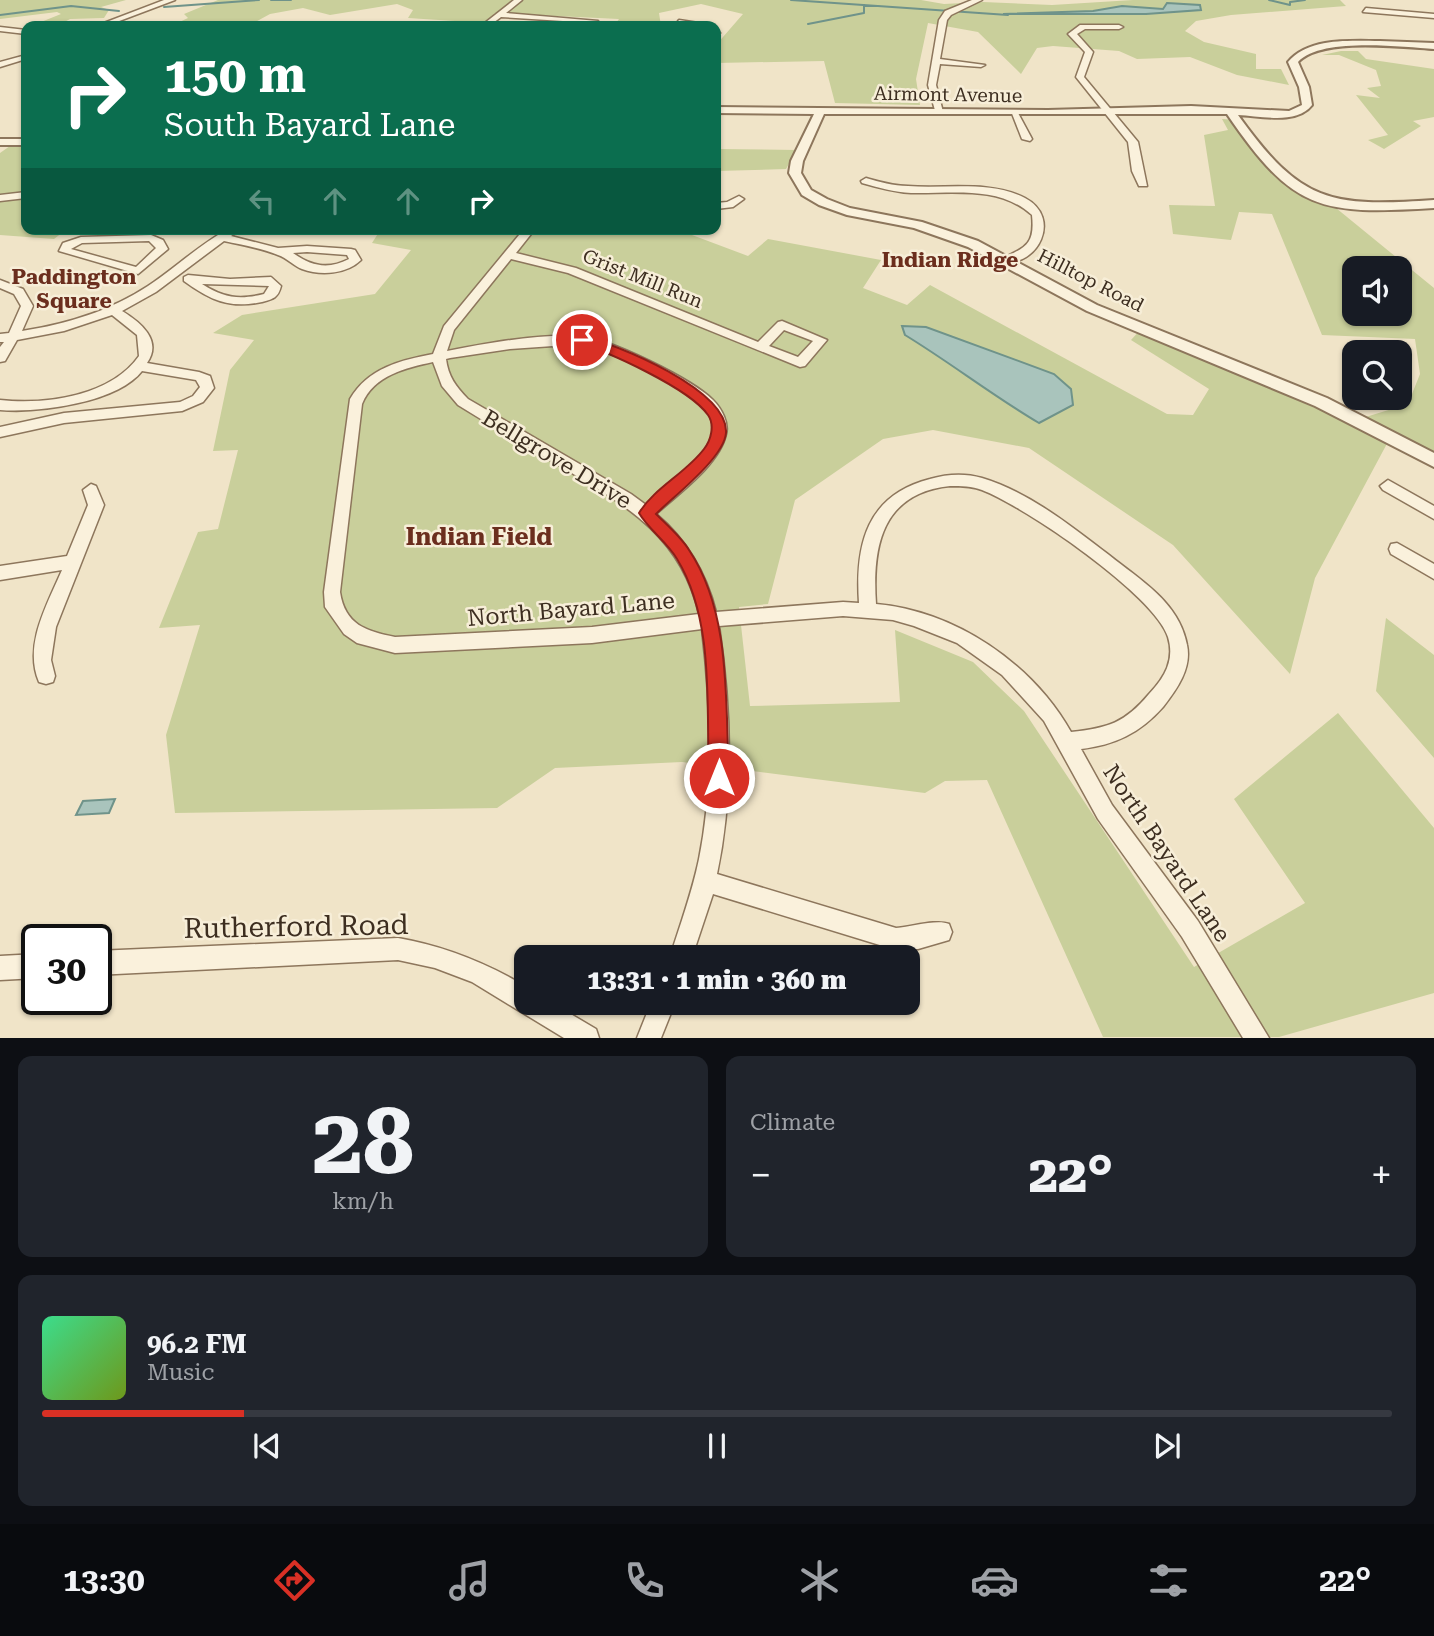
<!DOCTYPE html>
<meta charset="utf-8">
<style>
body{margin:0;font-family:"Roboto Serif",serif;background:#20242c;color:#f1f3f6;height:100vh;display:flex;flex-direction:column;font-size:26px;white-space:nowrap}
*{box-sizing:border-box;margin:0}
p{font-size:23px;color:#9ea1a6}
.icon{flex:none;width:38px;height:38px;fill:none;stroke:currentColor;stroke-width:2;stroke-linecap:round;stroke-linejoin:round}
.map{position:relative;height:1038px;overflow:hidden}
.side{display:flex;flex-direction:column;gap:18px;padding:18px;background:#0d0f14;flex:1}
.side>*{flex:none}
.guide{position:absolute;left:21px;top:21px;width:700px;height:214px;border-radius:14px;box-shadow:0 2px 5px #0004;background:#0b6e4f;color:#fff;overflow:hidden}
.tools{position:absolute;left:1342px;top:256px;display:grid;gap:14px}
.tools a{display:grid;place-items:center;width:70px;height:70px;border-radius:14px;background:#171b24;box-shadow:0 2px 5px #0004;font-size:35px}
.speed{position:absolute;left:21px;top:924px;display:flex;gap:14px;font-size:35px;font-weight:700;text-align:center}
.speed>*{display:grid;place-content:center;width:91px;height:91px;border-radius:50%;background:#171b24;box-shadow:0 2px 5px #0004;line-height:1}
.speed .limit{border:4px solid #111;border-radius:10px;background:#fff;color:#111}
.pin{position:absolute;display:grid;place-items:center;width:60px;height:60px;color:#fff;margin:-30px;border:4px solid #fff;border-radius:50%;box-shadow:0 2px 7px #0007}
.me{position:absolute;width:77px;margin:-38px;rotate:0deg;stroke-linejoin:round;filter:drop-shadow(0 0 5px #0008)}
.turn{display:flex;align-items:center;gap:24px;height:147px;padding:0 28px;font-size:32px}
.turn .icon{width:91px;height:91px;stroke-width:2.5}
.turn b{display:block;font-size:49px;line-height:60px}
.lanes{display:flex;align-items:center;height:66px;padding:0 28px;background:#0003;justify-content:center;gap:35px;direction:ltr}
.lanes .off{opacity:.35}
.big{font-size:52px;font-weight:800;line-height:1.1}
.side .tile{flex:1;display:flex;flex-direction:column;justify-content:center;gap:10px;min-width:0;padding:0 24px;border-radius:14px;background:#20242c}
.side .dial{align-items:center;gap:0}
.dial b{font-size:91px;line-height:1}
.song{display:flex;align-items:center;gap:21px}
.cover{width:84px;height:84px;border-radius:10px;background:linear-gradient(135deg,hsl(150 70% 55%),hsl(80 70% 35%))}
.played{height:7px;border-radius:4px;background:linear-gradient(90deg,#d93025 15%,#363941 15%)}
.keys{display:flex;justify-content:space-around;direction:ltr}
.heat{display:flex;justify-content:space-between;align-items:center;font-size:38px;direction:ltr}
.side .tiles{flex:1;display:grid;gap:18px;grid-template-columns:1fr 1fr}
.tile:last-child{grid-column:span 2}
.trip{position:absolute;left:514px;top:945px;width:406px;height:70px;border-radius:14px;background:#171b24;box-shadow:0 2px 5px #0004;font-weight:800;line-height:70px;text-align:center}
.menu{display:flex;height:112px;justify-content:space-around;align-items:center;background:#090b0e;color:#9ea1a6}
.menu .icon{width:49px;height:49px}
.menu .selected{color:#d93025}
.menu b{font-size:32px;color:#f1f3f6}
.map>svg:first-child{display:block}
.green{fill:#c9cf9b;fill-rule:evenodd}
.water{fill:#a9c4bc;stroke:#6f938a;stroke-width:2}
.lines{fill:none;stroke-linecap:round;stroke-linejoin:round}
.stream{stroke:#6f938a;stroke-width:2}
.minor-casing{stroke:#8d765c;stroke-width:3}
.tertiary-casing{stroke:#8d765c;stroke-width:4}
.minor{fill:#faf1dc;fill-rule:evenodd}
.tertiary{fill:#faf1dc;fill-rule:evenodd}
.route{fill:#d93025;stroke:#8d1f18;stroke-width:2}
.labels{text-anchor:middle;stroke-width:5;stroke-linejoin:round;paint-order:stroke}
.far-street-label{font-size:19px;fill:#3d2e20;stroke:#f7eed8}
.far-neighbourhood-label{font-size:21px;font-weight:bold;fill:#6b2e1e;stroke:#f7eed8}
.street-label{font-size:23px;fill:#3d2e20;stroke:#f7eed8}
.neighbourhood-label{font-size:24px;font-weight:bold;fill:#6b2e1e;stroke:#f7eed8}
.near-street-label{font-size:28px;fill:#3d2e20;stroke:#f7eed8}
</style>
<div class="map">
<svg width="1434" height="1038" viewBox="0 0 1434 1038">
<rect width="100%" height="100%" fill="#f0e4c8"/>
<path class="green" d="M0,0H126L101,7L109,10L104,18L70,19L57,26H31L61,14L57,12L0,19Z
M218,0H921L944,4L983,2L1052,5L1133,0H1340L1346,6L1231,15L1196,21L1185,31L1204,42L1256,54V69H1281L1289,85L1237,75L1190,57L1137,59L1119,51L1053,46L1037,48L1021,74L978,32L928,23L916,79L920,105L835,103L824,61L716,63V45L743,14L701,4L659,13L661,26H614L619,19L495,13L486,23L408,18L413,10L397,4L330,15L303,8L270,14L248,26H171L188,18L184,14Z
M1341,51H1358L1366,59L1434,69V117L1413,121L1421,126L1384,149L1368,140L1388,135L1356,95L1380,98L1367,88L1381,86L1376,70L1339,55H1322Z
M1222,119L1239,120L1294,187L1336,208L1434,288V459L1390,438L1315,578L1290,674L1173,545L1029,448L933,430L883,439L795,500L768,604L739,607L750,706L900,702L895,630L973,662L1024,711L1194,967L1305,903L1234,799L1338,713L1434,828V993L1279,1037H1103L987,780L945,781L925,793L682,762L555,768L497,808L175,813L166,735L200,625L159,628L198,532L218,529L238,450L213,451L230,370L254,340L213,333L242,315L375,294L411,250L372,243L381,229H676L748,256L768,239L881,260L863,288L907,305L930,285L1167,414L1193,415L1209,389L1131,340L1142,328L1356,420L1408,404L1420,374L1415,339L1322,335L1272,214L1239,212L1231,240L1173,234L1169,205L1215,206L1204,135L1228,130ZM1354,268H1400V313H1354Z
M10,146L26,147V229H67L54,239L0,235V153Z
M716,149L797,150L786,169L716,171Z
M1386,618L1434,655V758L1376,691Z"/>
<path class="water" d="M1167,3L1200,5L1201,10L1146,14H1003L1093,11L1122,6L1163,9Z
M902,326L926,327L1054,374L1071,389L1073,405L1039,423C993,396 951,363 905,335Z
M115,799L109,813L76,815L83,801Z"/>
<g class="lines">
<path class="stream" d="M271,0H291
M791,0L1008,15
M1269,0L1290,5V2L1305,0
M164,7L259,0
M0,15L71,6L119,11
M808,24L864,13V5"/>
<defs>
<path id="minor" d="M164,0H175L106,26H96Z
M514,0H522L506,13L598,21L594,23L501,17L489,26H481Z
M972,0H982L951,15L947,20L940,59L985,65L981,67L940,64L936,85L943,112L936,114L928,85L939,20L945,11Z
M1366,8L1434,14V18L1363,12Z
M679,20L705,24L709,26L676,24Z
M1080,25H1119L1123,27L1119,29H1085L1077,34L1093,52L1084,77L1138,142L1147,186H1139L1132,171L1128,142L1076,77L1085,52L1068,34Z
M0,27L26,30V34L0,31Z
M716,29L720,33L716,35Z
M26,55V59L0,67V62Z
M1011,111L1018,113L1032,139L1030,141L1022,139Z
M866,178C880,182 893,186 908,186C946,189 990,180 1025,198C1063,218 1037,267 1003,262V258C1027,247 1035,243 1032,215C999,185 952,194 911,193C894,192 879,188 862,183L861,181Z
M26,192V198L0,201V195Z
M739,196L744,199L733,207L716,209V203L727,202Z
M228,229H241L231,236L278,248L307,246L351,249L355,250L361,260C347,274 321,276 302,269C294,266 287,258 278,255C261,248 242,245 224,241L156,292L122,311C140,322 163,340 147,363L199,372L210,376L214,388L203,402L182,411L64,423L0,437V427L64,413L180,402L193,396L200,387L196,380L142,371C117,403 38,413 0,410V400C46,405 111,396 139,356L137,335L112,315L64,331L17,340L5,361L0,362V347L4,342H0V334L9,333L21,306L14,294L0,288V280L23,289L33,306L22,331C67,324 110,311 148,286C175,268 199,245 228,229ZM307,252L347,255L349,259C328,270 311,266 293,253Z
M524,229H535L516,253L576,268L758,342L778,322L782,321L827,340L805,366L800,367L568,273L511,259L454,330L447,351C489,343 536,334 579,336C609,338 692,379 713,400C722,409 729,423 726,434C720,464 678,494 656,514C687,540 706,573 716,612L843,602L859,603C855,544 867,495 930,479C947,474 965,473 982,478C1029,492 1071,526 1109,555C1140,580 1179,602 1187,645C1192,668 1177,689 1163,707C1140,733 1115,745 1081,749L1112,805L1198,921L1269,1038H1243L1182,937L1098,819L1044,721L1002,675L957,643L914,626L893,620L843,616L719,626C731,707 734,794 717,874L896,928C911,927 937,919 949,924L952,932L949,940L918,949L896,950L713,894L692,957H670C680,925 692,893 699,859C714,785 711,704 702,629L592,643L395,653L357,643L344,634L325,607L324,592L350,399C368,368 401,360 433,354L444,326ZM784,330L813,341L798,357L769,346ZM582,344C612,352 686,385 706,409C711,416 714,426 712,435C706,460 665,488 646,505L631,494L468,399C456,387 448,376 446,359L450,358L510,349ZM433,362L442,386L458,405C492,426 526,446 560,466C625,505 681,535 699,614L592,627L395,637C366,631 345,625 340,592L362,404C374,375 406,368 433,362ZM950,486C961,486 972,486 982,490C1024,506 1155,595 1168,637C1175,660 1165,677 1149,694C1125,723 1108,728 1071,732C1032,663 955,611 876,604C872,546 882,493 950,486Z
M151,235L163,240L168,249L138,274L59,251L63,243L81,237ZM149,241L156,248L136,267L71,249L82,243Z
M188,275L230,279L271,277L281,286C278,298 273,299 262,302C229,309 210,300 184,281V277ZM202,284L269,286L264,294C239,300 224,298 202,284Z
M1388,480L1434,506V519L1383,490L1380,486Z
M91,484L96,486L104,505L56,627L51,660L55,676L53,682L46,684L39,682C23,645 48,603 62,570L0,580V566L67,556L88,505L83,490Z
M1397,543L1434,564V579L1391,554L1389,549L1391,544Z
M398,938C445,946 486,963 527,987V1003H552L596,1029L599,1038H564L472,982L435,968L398,960L96,975V951Z
M37,954V978L0,980V956Z
M651,1003H675L661,1038H637Z"/>
<path id="tertiary" d="M1380,41L1434,43V49C1401,47 1321,37 1298,62L1309,87L1312,105C1297,125 1261,116 1238,115C1301,203 1330,207 1434,200V208C1320,215 1293,211 1227,114H824L803,161L801,173L811,190L827,199L850,208L922,222L978,241L1097,305L1327,398L1434,453V467L1315,406L1087,311L968,247L914,228L847,215L819,205L802,195L789,173L791,161L814,114L716,113V107L1048,110L1191,106L1289,111L1302,105L1299,87L1288,62C1309,37 1351,41 1380,41Z
M0,139H26V145H0Z"/>
</defs>
<use href="#minor" class="minor-casing"/>
<use href="#tertiary" class="tertiary-casing"/>
<use href="#minor" class="minor"/>
<use href="#tertiary" class="tertiary"/>
</g>
<path class="route" d="M582,336C617,344 729,390 726,433C724,458 674,496 656,514C667,525 681,537 689,550C732,614 725,704 729,778L726,785L719,787L712,785L709,778C706,708 715,621 677,559C667,542 649,530 639,513C654,488 686,473 704,449C711,440 715,425 708,415C690,389 608,351 577,343L576,340Z"/>
<g class="labels">
<g class="far-street-label">
<text transform="translate(948 94) rotate(1)" y="7">Airmont Avenue</text>
<text transform="translate(643 278) rotate(22)" y="7">Grist Mill Run</text>
<text transform="translate(1091 280) rotate(27)" y="7">Hilltop Road</text>
</g>
<g class="far-neighbourhood-label">
<text x="950" y="267">Indian Ridge</text>
<text x="74" y="284">Paddington<tspan x="74" dy="24">Square</tspan></text>
</g>
<g class="street-label">
<text transform="translate(557 459) rotate(31)" y="8">Bellgrove Drive</text>
<text transform="translate(571 609) rotate(-5)" y="8">North Bayard Lane</text>
<text transform="translate(1167 853) rotate(56)" y="8">North Bayard Lane</text>
</g>
<g class="neighbourhood-label">
<text x="479" y="545">Indian Field</text>
</g>
<g class="near-street-label">
<text transform="translate(296 926) rotate(-1)" y="10">Rutherford Road</text>
</g>
</g>
</svg>
<div class="tools">
<a><svg class="icon" aria-label="sound" viewBox="0 0 24 24"><path d="M4 9h4l5-4v14l-5-4H4zM17 9q2 3 0 6"/></svg></a>
<a><svg class="icon" aria-label="search" viewBox="0 0 24 24"><circle cx="10" cy="10" r="6"/><path d="M15 15l6 6"/></svg></a>
</div>
<div class="speed"><div class="limit">30</div></div>
<div class="pin" style="left:582px;top:340px;background:#d93025"><svg class="icon" aria-label="arrive" viewBox="0 0 24 24"><path d="M6 21V4h12l-3 4 3 4H6"/></svg></div>
<svg class="me" style="left:719px;top:778px" viewBox="-20 -20 40 40"><circle r="17" fill="#d93025" stroke="#fff" stroke-width="3"/><path d="M0-11L8 9 0 5-8 9z" fill="#fff"/></svg>
<div class="trip">13:31 · 1 min · 360 m</div>
<div class="guide">
<div class="turn"><svg class="icon" aria-label="right" viewBox="0 0 24 24"><path d="M7 20v-9h11M14 6l5 5-5 5"/></svg><div><b>150 m</b>South Bayard Lane</div></div>
<div class="lanes"><svg class="icon off" aria-label="left" viewBox="0 0 24 24"><path d="M17 20v-9H6M10 6l-5 5 5 5"/></svg><svg class="icon off" aria-label="ahead" viewBox="0 0 24 24"><path d="M12 20V5M6 11l6-6 6 6"/></svg><svg class="icon off" aria-label="ahead" viewBox="0 0 24 24"><path d="M12 20V5M6 11l6-6 6 6"/></svg><svg class="icon" aria-label="right" viewBox="0 0 24 24"><path d="M7 20v-9h11M14 6l5 5-5 5"/></svg></div>
</div>
</div>
<section class="side">
<div class="tiles">
<div class="tile dial"><b>28</b><p>km/h</p></div>
<div class="tile"><p>Climate</p>
<div class="heat"><a>−</a><b class="big">22°</b><a>+</a></div>
</div>
<div class="tile">
<div class="song"><i class="cover"></i><div><b>96.2 FM</b><p>Music</p></div></div>
<div class="played"></div>
<div class="keys"><svg class="icon" aria-label="previous" viewBox="0 0 24 24"><path d="M18 5L8 12l10 7zM5 5v14"/></svg><svg class="icon" aria-label="pause" viewBox="0 0 24 24"><path d="M8 5v14M16 5v14"/></svg><svg class="icon" aria-label="next" viewBox="0 0 24 24"><path d="M6 5l10 7-10 7zM19 5v14"/></svg></div>
</div>
</div>
</section>
<nav class="menu">
<b>13:30</b>
<svg class="icon selected" aria-label="directions" viewBox="0 0 24 24"><path d="M12 3l9 9-9 9-9-9zM9 14v-3h6M13 9l2 2-2 2"/></svg>
<svg class="icon" aria-label="music" viewBox="0 0 24 24"><path d="M9 18V5l10-2v13"/><circle cx="6" cy="18" r="3"/><circle cx="16" cy="16" r="3"/></svg>
<svg class="icon" aria-label="phone" viewBox="0 0 24 24"><path d="M5 4h4l2 5-3 2q2 4 5 5l2-3 5 2v4C11 20 4 13 5 4z"/></svg>
<svg class="icon" aria-label="climate" viewBox="0 0 24 24"><path d="M12 3v18M4 7l16 10M4 17L20 7"/></svg>
<svg class="icon" aria-label="car" viewBox="0 0 24 24"><path d="M5 17H2v-5l4-1 3-4h7l3 4 3 1v5h-3M9 17h6M6 11h13"/><circle cx="7" cy="17" r="2"/><circle cx="17" cy="17" r="2"/></svg>
<svg class="icon" aria-label="filters" viewBox="0 0 24 24"><path d="M4 7h16M4 17h16"/><circle cx="9" cy="7" r="2"/><circle cx="15" cy="17" r="2"/></svg>
<b>22°</b>
</nav>
